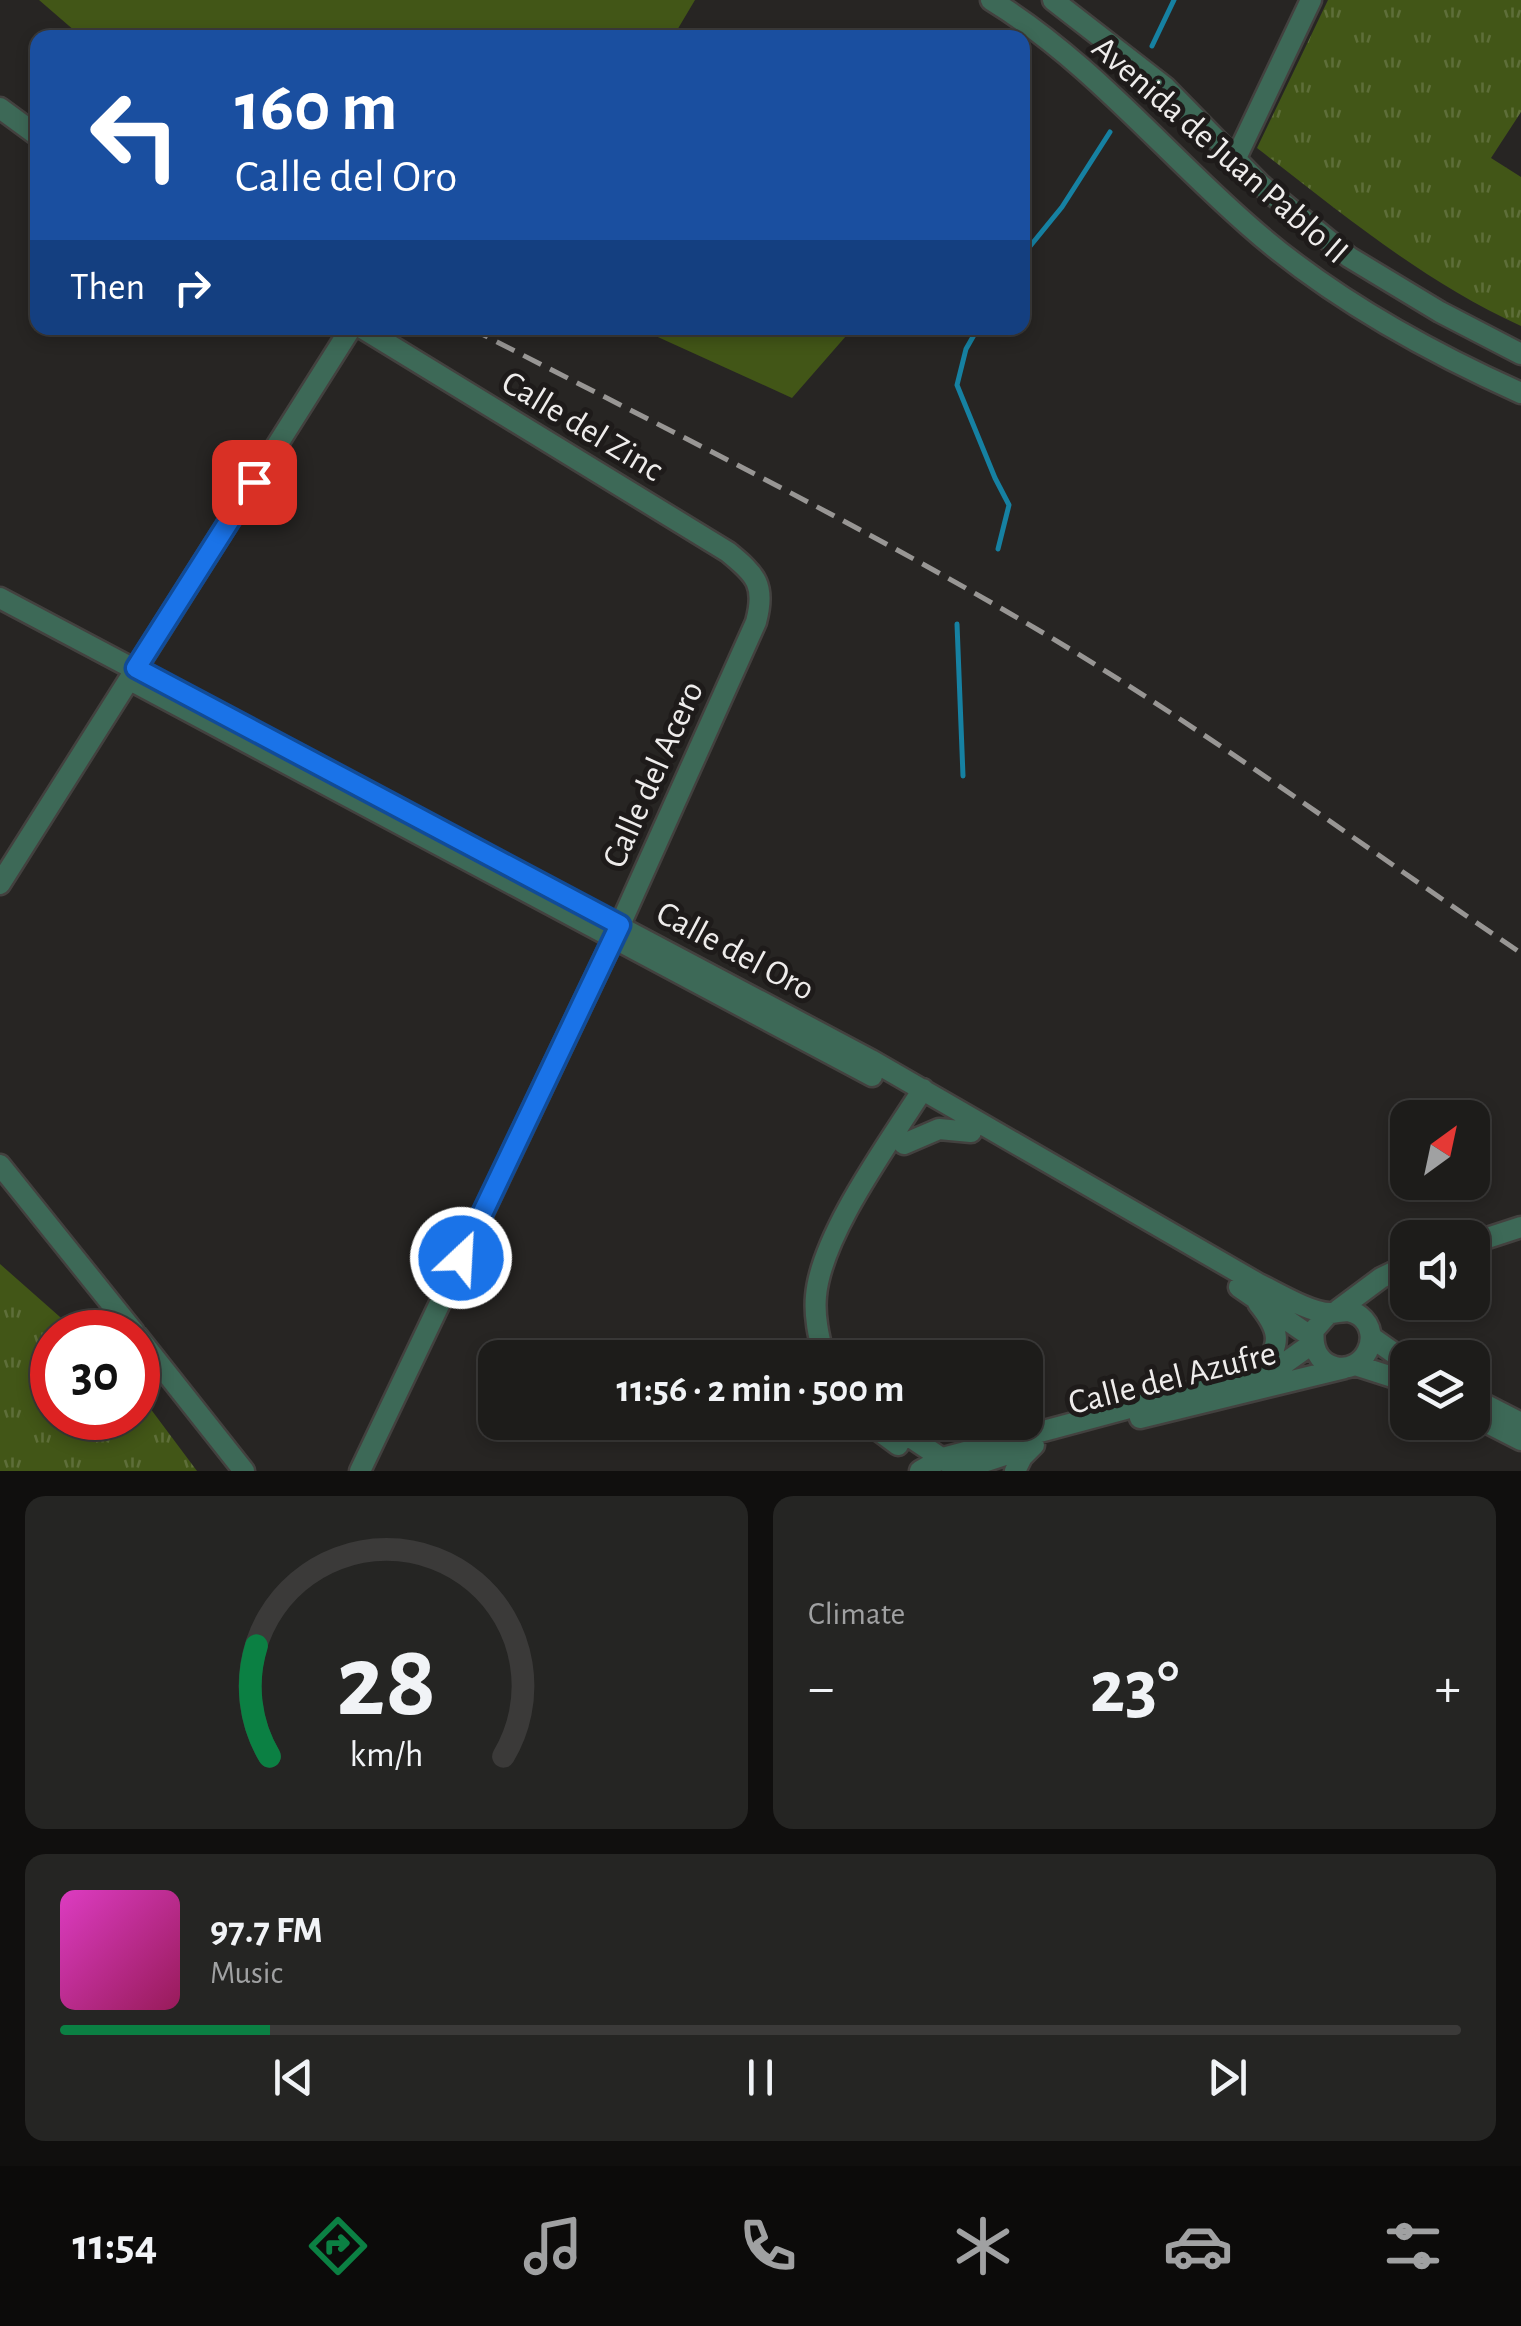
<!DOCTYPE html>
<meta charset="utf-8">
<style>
body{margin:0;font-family:"Alegreya Sans",sans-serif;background:#252523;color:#f1f3f6;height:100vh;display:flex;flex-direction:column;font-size:38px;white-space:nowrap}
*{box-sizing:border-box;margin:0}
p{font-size:32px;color:#a0a1a2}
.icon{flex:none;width:55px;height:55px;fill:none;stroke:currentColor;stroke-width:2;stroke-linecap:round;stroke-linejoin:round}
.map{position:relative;height:1471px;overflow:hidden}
.sheet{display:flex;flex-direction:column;gap:25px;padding:25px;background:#100f0e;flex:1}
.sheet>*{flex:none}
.guide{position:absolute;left:30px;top:30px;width:1000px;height:305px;border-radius:20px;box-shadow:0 5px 15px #0003,0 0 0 2px #3b3a39;background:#1a4fa0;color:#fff;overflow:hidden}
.needle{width:65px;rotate:33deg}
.fabs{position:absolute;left:1390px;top:1100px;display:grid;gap:20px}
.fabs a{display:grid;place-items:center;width:100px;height:100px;border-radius:20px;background:#1d1c1a;box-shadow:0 5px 15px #0003,0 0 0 2px #3b3a39;font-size:50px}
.speed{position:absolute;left:30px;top:1310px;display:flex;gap:20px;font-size:50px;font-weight:700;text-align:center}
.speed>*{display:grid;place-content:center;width:130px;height:130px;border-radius:50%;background:#1d1c1a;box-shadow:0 5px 15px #0003,0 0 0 2px #3b3a39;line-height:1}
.speed .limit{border:15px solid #d22;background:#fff;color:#111}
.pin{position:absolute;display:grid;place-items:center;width:85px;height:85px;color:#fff;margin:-42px;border-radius:20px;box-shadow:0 5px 15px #0006}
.me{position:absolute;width:110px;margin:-55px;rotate:25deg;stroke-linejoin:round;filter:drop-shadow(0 0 8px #0008)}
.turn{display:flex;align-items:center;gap:35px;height:210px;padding:0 40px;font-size:45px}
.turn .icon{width:130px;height:130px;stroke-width:2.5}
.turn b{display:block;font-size:70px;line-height:85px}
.then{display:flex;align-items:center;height:95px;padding:0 40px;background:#0003;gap:20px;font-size:38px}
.big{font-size:75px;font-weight:700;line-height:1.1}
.sheet .widget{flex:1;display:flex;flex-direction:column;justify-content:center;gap:15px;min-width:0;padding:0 35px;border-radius:20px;background:#252523}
.sheet .dial{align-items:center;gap:0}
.dial svg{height:260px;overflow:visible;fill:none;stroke:#3b3a39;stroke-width:7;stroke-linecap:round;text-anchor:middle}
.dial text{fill:#f1f3f6;stroke:none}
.song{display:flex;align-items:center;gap:30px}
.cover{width:120px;height:120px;border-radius:15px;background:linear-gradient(135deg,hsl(310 70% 55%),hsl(330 70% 35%))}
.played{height:10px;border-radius:5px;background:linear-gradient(90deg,#0b8043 15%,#3b3a39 15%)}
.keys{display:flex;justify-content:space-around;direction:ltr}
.heat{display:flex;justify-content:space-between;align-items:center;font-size:55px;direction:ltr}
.sheet .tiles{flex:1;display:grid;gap:25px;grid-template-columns:1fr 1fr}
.widget:last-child{grid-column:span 2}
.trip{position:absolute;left:478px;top:1340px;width:565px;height:100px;border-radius:20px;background:#1d1c1a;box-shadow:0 5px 15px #0003,0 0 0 2px #3b3a39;font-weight:700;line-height:100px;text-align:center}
.tabs{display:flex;height:160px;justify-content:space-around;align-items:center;background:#0c0b0a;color:#a0a1a2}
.tabs .icon{width:70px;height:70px}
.tabs .selected{color:#0b8043}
.tabs b{font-size:45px;color:#f1f3f6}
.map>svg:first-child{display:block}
.park{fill:url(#park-tufts)}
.pitch{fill:#425617}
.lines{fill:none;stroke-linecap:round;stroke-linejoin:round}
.stream{stroke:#1681a2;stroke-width:5}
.minor-casing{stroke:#43413f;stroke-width:25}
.minor{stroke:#3d6957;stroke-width:20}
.rail{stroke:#989694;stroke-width:5;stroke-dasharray:20 10;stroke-linecap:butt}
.route-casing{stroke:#114b97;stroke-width:25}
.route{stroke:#1a73e8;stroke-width:18}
.labels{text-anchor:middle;stroke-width:10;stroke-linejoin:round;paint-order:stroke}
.street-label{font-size:35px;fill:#eeeceb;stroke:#1e1b1a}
</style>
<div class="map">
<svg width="1521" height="1471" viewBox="0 0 1521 1471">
<defs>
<pattern id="park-tufts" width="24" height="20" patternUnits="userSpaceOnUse" patternTransform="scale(2.5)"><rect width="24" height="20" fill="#425617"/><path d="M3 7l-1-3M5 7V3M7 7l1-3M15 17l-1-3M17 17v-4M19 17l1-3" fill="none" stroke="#5e6e39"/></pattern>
</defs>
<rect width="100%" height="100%" fill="#272523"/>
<path class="park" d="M1328,0H1521V112L1491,158L1521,177V326C1424,282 1341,213 1257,148Z
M0,1264L77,1332H52V1418H138V1392L197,1471H0Z"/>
<path class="pitch" d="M39,0H695L673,37L83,38Z
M638,328H853L792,398Z"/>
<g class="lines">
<path class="stream" d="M1152,46L1174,0
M1022,256L1062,207L1110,132
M978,328L966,349L957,385L995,478L1009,505L998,549
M957,624L963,776"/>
<defs>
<path id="minor" d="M991,0C1089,60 1163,151 1249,226C1328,296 1425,350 1521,393
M1053,0L1165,87L1261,185L1349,257L1440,312L1521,354
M0,108L38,136
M1235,160L1311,0
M0,598L871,1060L1257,1283C1276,1292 1310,1313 1330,1313C1342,1312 1349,1308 1360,1316C1384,1335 1364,1374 1335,1367C1317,1362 1312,1346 1314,1330L1329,1313
M130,680L872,1076
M0,884L351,328
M904,1144L939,1129L971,1132
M0,1165L134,1332
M1472,1243L1521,1227
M1239,1287L1313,1338
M1258,1303C1280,1330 1283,1344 1260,1372
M1338,1310L1381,1278L1408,1265
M138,1337L244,1471
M1371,1337L1408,1363
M824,1358C819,1337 814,1317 816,1296C821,1235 889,1143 923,1089
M1355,1365L1408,1382
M1472,1398L1521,1423
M1472,1415L1521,1440
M1140,1418L1345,1368
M867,1422L898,1445
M888,1422L950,1464
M360,1471L620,925L756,622C766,585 756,575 728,552L362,328
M920,1471L943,1458L1241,1378L1285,1363L1313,1343
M956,1471L1011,1453
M1015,1471L1022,1457L1034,1445"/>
</defs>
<use href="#minor" class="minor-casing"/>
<use href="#minor" class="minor"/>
<path class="rail" d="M470,328C664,428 862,525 1050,637C1212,734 1365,848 1521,953"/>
</g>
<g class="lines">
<defs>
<path id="route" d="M254,482L136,668L620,925L461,1258"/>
</defs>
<use href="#route" class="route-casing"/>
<use href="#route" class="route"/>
</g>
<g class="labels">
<g class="street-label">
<text transform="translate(1221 149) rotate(41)" y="12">Avenida de Juan Pablo II</text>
<text transform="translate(583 425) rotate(31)" y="12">Calle del Zinc</text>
<text transform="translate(652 774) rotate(-66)" y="12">Calle del Acero</text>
<text transform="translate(736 950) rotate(28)" y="12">Calle del Oro</text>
<text transform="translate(1172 1377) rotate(-14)" y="12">Calle del Azufre</text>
</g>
</g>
</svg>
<div class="fabs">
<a><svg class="needle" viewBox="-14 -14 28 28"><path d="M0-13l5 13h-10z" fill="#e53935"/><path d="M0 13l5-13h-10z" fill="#a0a1a2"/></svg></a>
<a><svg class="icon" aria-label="sound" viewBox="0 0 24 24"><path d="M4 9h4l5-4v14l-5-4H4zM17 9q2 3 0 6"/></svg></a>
<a><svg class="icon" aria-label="layers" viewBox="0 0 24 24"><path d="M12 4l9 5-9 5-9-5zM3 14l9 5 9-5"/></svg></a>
</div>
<div class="speed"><div class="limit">30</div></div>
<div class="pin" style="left:254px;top:482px;background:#d93025"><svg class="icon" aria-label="arrive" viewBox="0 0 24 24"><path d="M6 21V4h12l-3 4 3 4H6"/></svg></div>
<svg class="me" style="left:461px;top:1258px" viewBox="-20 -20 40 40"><circle r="17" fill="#1a73e8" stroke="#fff" stroke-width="3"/><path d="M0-11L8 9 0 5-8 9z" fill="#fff"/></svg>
<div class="trip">11:56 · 2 min · 500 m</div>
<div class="guide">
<div class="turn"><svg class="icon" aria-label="left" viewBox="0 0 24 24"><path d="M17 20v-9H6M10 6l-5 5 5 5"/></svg><div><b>160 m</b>Calle del Oro</div></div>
<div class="then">Then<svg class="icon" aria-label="right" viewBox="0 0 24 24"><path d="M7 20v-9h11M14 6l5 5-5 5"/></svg></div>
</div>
</div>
<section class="sheet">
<div class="tiles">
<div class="widget dial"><svg viewBox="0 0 100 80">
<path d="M14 69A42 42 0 1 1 86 69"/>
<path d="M14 69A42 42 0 0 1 10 35" stroke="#0b8043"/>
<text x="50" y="56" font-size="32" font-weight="700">28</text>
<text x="50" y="72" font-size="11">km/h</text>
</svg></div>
<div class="widget"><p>Climate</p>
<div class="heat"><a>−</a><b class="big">23°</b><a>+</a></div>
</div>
<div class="widget">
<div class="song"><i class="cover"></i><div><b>97.7 FM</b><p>Music</p></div></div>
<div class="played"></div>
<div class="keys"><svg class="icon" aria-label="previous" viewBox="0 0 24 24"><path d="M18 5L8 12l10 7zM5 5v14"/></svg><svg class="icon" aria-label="pause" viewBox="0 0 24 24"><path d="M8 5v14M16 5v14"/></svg><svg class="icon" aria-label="next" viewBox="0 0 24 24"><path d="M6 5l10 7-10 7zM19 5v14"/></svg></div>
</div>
</div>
</section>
<nav class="tabs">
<b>11:54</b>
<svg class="icon selected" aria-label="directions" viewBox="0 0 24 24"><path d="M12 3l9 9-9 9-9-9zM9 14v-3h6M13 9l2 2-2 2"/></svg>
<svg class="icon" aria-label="music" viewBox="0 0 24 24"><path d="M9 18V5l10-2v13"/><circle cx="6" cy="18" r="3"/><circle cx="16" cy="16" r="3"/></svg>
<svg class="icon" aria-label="phone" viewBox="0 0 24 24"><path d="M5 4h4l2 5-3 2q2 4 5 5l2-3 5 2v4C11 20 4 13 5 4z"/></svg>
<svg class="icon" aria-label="climate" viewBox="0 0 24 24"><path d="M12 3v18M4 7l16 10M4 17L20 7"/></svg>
<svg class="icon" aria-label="car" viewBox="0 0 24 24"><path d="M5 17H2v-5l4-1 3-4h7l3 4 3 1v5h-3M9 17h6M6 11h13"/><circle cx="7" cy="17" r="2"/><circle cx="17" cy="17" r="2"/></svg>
<svg class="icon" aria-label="filters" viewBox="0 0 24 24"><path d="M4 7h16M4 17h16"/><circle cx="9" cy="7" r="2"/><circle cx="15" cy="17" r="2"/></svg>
</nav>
